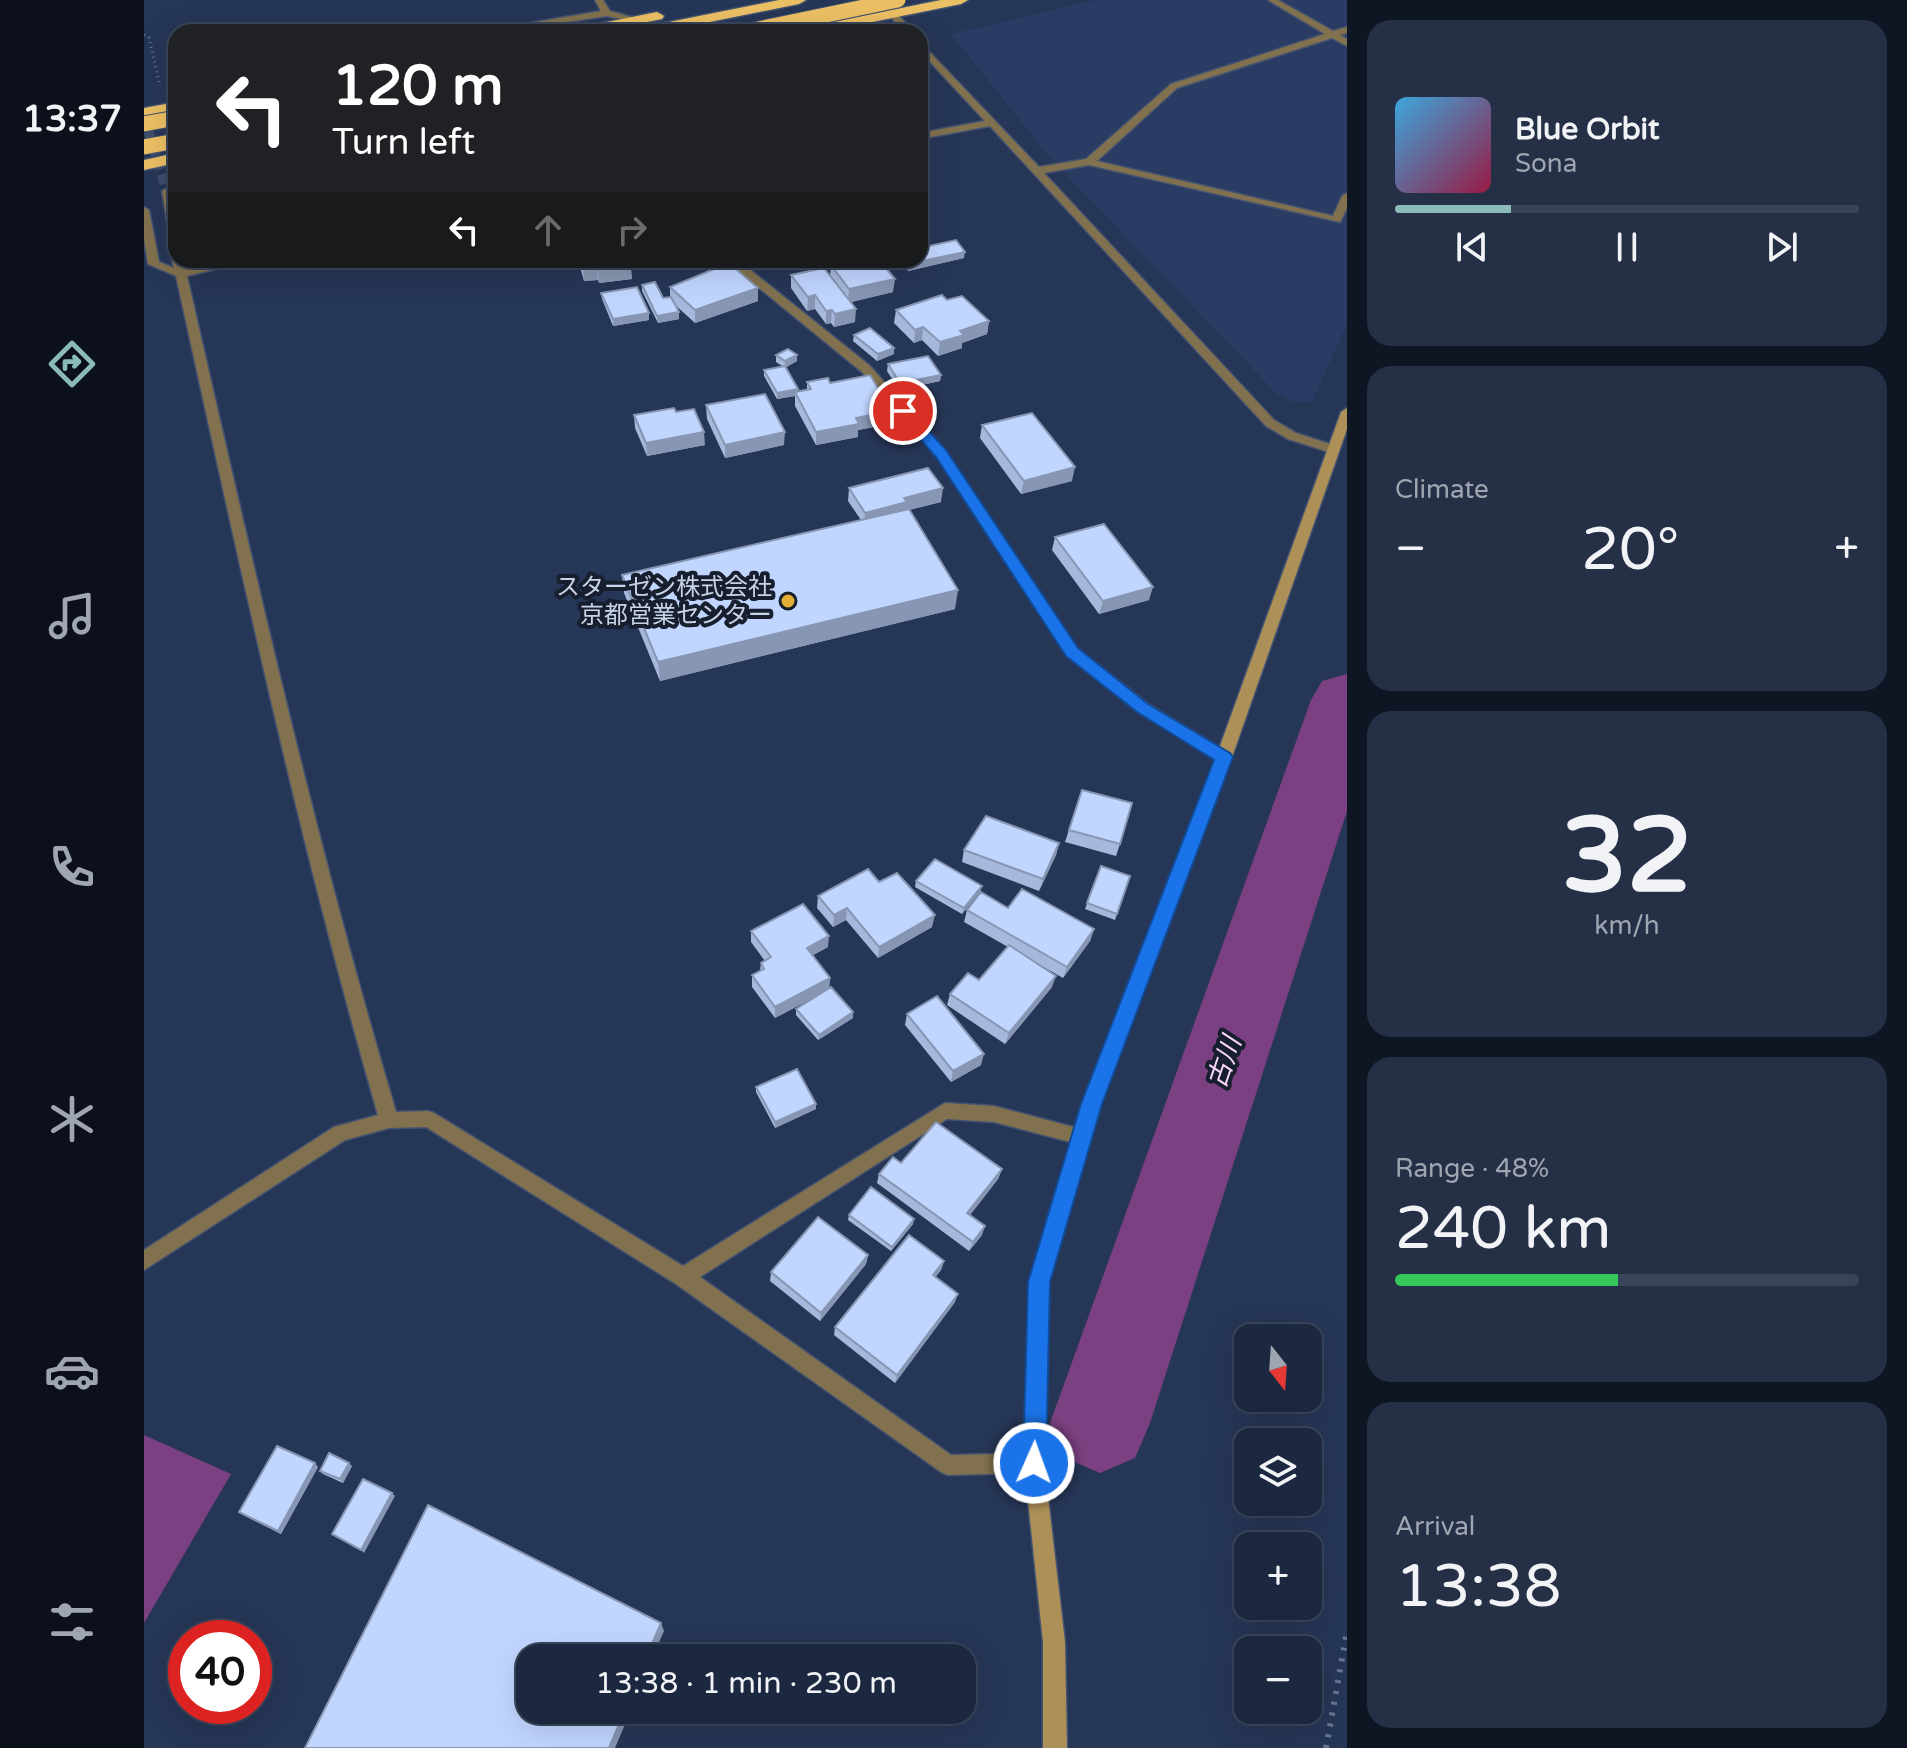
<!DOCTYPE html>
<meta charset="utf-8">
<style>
body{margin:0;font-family:"Varela Round","Noto Sans JP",sans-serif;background:#253047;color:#f1f3f6;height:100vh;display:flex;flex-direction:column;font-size:30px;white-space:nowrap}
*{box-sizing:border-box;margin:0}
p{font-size:26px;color:#a0a6b1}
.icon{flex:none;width:44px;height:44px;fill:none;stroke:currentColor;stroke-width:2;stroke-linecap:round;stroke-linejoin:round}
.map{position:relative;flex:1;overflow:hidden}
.drawer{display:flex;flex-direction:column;gap:20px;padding:20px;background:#0f1623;width:560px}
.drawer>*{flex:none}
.guide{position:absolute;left:24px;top:24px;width:760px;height:244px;border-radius:24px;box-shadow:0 8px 32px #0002,0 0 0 2px #3a4459;background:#202124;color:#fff;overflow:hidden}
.needle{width:52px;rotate:163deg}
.buttons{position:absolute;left:1090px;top:1324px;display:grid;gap:16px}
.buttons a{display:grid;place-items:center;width:88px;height:88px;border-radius:16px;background:#1c2840;box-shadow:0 8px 32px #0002,0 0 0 2px #3a4459;font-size:40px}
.speed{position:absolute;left:24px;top:1620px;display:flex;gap:16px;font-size:40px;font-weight:700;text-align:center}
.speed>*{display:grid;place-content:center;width:104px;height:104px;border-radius:50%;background:#1c2840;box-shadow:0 8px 32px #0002,0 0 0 2px #3a4459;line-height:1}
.speed .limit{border:12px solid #d22;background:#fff;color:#111}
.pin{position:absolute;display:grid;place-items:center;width:68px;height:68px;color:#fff;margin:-34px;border:4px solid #fff;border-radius:50%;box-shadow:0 2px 8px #0007}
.me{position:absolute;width:88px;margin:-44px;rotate:2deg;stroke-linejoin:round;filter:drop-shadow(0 0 6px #0008)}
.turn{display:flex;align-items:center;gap:28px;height:168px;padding:0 32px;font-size:36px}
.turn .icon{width:104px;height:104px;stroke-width:2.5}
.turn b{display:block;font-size:56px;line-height:68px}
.lanes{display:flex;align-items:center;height:76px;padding:0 32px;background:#0003;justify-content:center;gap:40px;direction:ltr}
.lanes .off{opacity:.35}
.big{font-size:60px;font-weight:600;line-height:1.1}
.drawer .widget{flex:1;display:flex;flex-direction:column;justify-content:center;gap:12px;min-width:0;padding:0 28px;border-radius:24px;background:#253047}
.drawer .dial{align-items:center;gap:0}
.dial b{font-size:104px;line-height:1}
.song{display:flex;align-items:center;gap:24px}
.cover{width:96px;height:96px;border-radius:12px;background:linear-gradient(135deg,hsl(200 70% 55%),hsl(340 70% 35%))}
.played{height:8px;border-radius:4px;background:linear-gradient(90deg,#8bbbb9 25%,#3a4459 25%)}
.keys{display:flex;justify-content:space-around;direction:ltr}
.heat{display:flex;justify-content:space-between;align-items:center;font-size:44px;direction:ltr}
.charge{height:12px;border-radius:6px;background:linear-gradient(90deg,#34c759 48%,#3a4459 0)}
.trip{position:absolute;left:372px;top:1644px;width:460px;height:80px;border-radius:24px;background:#1c2840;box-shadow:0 8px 32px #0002,0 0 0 2px #3a4459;font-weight:600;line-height:80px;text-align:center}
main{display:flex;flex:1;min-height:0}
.tab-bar{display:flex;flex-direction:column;width:144px;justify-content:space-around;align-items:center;background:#0b101a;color:#a0a6b1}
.tab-bar .icon{width:56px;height:56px}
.tab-bar .selected{color:#8bbbb9}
.tab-bar b{font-size:36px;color:#f1f3f6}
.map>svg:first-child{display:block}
.built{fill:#2a3c63}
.water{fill:#7b4081}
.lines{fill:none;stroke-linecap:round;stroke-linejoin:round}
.river{fill:#7b4081;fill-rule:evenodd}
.street-tunnel{stroke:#3e4e6c;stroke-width:10;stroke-dasharray:10 5;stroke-linecap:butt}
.street-casing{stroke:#435270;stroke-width:3}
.secondary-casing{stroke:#435270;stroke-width:3}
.highway-casing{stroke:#435270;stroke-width:3}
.path-far1{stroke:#687692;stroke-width:3;stroke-dasharray:1 4;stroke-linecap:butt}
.path{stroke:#687692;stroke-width:6;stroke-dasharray:3 8;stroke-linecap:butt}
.street{fill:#82714e;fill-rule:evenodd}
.secondary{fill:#ad9058;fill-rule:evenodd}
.highway{fill:#ebbf64;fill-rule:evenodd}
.highway-bridge-casing{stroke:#435270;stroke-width:17;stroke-linecap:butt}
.highway-bridge{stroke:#ebbf64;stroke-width:15}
.wall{fill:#a6b8db}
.shaded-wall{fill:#8796b2}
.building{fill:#c1d6ff;stroke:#8796b2;stroke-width:2}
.route{fill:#1a73e8;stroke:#114b97;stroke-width:2}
.poi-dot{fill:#e3ae35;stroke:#171e2d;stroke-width:3}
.labels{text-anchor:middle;stroke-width:8;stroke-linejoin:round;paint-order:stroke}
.poi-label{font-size:24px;fill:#c8d3e7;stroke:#171e2d;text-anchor:end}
.water-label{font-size:26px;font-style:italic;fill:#f8d6fb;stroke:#171e2d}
</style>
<main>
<nav class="tab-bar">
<b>13:37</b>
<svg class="icon selected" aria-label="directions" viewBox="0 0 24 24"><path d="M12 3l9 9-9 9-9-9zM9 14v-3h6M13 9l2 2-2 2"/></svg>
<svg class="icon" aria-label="music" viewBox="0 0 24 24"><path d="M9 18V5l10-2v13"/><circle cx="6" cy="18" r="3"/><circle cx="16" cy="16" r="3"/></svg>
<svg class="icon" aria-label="phone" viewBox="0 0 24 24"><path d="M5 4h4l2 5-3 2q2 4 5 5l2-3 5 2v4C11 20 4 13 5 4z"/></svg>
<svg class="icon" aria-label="climate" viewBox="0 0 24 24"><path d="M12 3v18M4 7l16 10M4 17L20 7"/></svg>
<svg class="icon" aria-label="car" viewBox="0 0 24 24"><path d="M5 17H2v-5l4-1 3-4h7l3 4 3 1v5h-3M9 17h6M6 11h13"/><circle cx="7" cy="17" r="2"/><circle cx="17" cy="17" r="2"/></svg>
<svg class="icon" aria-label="filters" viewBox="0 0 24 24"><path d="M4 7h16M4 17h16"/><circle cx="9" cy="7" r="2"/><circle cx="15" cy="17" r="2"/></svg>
</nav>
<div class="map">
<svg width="1203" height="1748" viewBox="0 0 1203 1748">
<rect width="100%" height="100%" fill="#263656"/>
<path class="built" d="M951,0H1203V324L1168,402H1149L1133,394L905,157L807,34Z"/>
<path class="water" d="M0,1435L87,1474L0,1623Z"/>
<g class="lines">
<path class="river" d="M1203,674V811L1006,1423L991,1458L956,1473L921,1458L906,1423L1167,700L1178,681Z"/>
<path class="street-tunnel" d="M0,117L23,191"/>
<defs>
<path id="street" d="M451,0H459L466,11L498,20L493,23L463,16L356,32H333L457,11Z
M732,0H740L770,32H760Z
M1124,0H1134L1189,31L1203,27V33L1196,35L1203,39V46L1188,38L1033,88L953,161L1189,216L1198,196L1203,193V208L1196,222L945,165L900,173L1130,420L1152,433L1192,446V452L1188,453L1144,439L1122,426L846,126L776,139V133L841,121L776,51V42L895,167L942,159L1027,84L1181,34Z
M23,188L28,191L32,213V248L27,245L18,191Z
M0,207L5,210L15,262L30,268L28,260L32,257V260H40L42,269L87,260H109L43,276C107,556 170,837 252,1112L284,1111L290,1113L539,1266L801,1103L850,1106L944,1131L947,1137L944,1143L938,1145L850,1122L803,1119L556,1277L807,1455L890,1453L897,1456L900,1463L897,1470L890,1473L804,1475L797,1472L532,1284L282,1127L245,1128L201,1140L0,1270V1250L190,1127L234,1115C154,839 94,557 32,276L4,264L0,239Z
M581,260H594L726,366L801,451L933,648L1004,704L1085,753L1088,757L1085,761H1075L994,712L923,656L793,457L718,372Z"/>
<path id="secondary" d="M1203,408V429L1088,757L956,1104L905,1282L900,1463L921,1642L923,1748H899V1642L880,1463L885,1282L938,1104L1072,757L1197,412Z"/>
<path id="highway" d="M635,0H662L655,4L516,32H488L495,28Z
M797,0H824L817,4L679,32H652L659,28Z
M513,12L520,16L518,19L454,32H426L433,28Z
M32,102V110L0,116V108Z
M32,153V163L0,170V160Z"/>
</defs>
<use href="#street" class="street-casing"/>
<use href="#secondary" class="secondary-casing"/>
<use href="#highway" class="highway-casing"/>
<path class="path-far1" d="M0,35L5,38L16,86"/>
<path class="path" d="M1182,1748L1203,1631"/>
<use href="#street" class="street"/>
<use href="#secondary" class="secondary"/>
<use href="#highway" class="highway"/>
<defs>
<path id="highway-bridge" d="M600,32L754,0
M0,124L32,118
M0,147L32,141"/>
</defs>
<use href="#highway-bridge" class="highway-bridge-casing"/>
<use href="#highway-bridge" class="highway-bridge"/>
</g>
<path class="wall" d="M820,258L764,271L755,260H776Z
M434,260H485L488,279L455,283L454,280L440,281Z
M687,265L749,292L706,302L711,322L690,327L687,323L682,324L671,309L663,311L647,288V275H686Z
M498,285L519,298L526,297V287L614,301L551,323L530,304L535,319L514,323L498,291Z
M457,293L505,313V320L469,326L458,299Z
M803,300L845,321L843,334L818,343V348L794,356L778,340L770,343L750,323L752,310Z
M710,335L750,354L733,361L709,341Z
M632,355H653V361L642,367L654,392L663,390V382L686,383L748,411L746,424L714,430V437L672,445L651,406V396L633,399L620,376V370L638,366L632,362Z
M744,364L797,375L796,381L755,390L743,371Z
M562,405L640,445L581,458L563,419Z
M532,412L561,445L503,456L491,428L490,415Z
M838,425L928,481L877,494L836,438Z
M705,488L797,502L765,510L811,609L516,681L480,593L478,575L717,520L704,501Z
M911,537L1005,600L955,614L908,550Z
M938,790L976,844L972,856L921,842Z
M915,843L912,855L895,891L818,862L820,850Z
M957,866L986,876L971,920L941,909Z
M772,881L838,886L836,892L818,914L771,887Z
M735,882L788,927L734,958L702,920L689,927L673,908L674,896Z
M864,908L950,929L946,941L919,978L896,965L908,987L861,1044L803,1005L806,994L835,980L864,947L820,922L823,910Z
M607,931L684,947L669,955L686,978L685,989L709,1018L674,1040L652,1015V1009L678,993L631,1018L608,987V975L616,971L617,963L621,961L607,942Z
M763,1014L837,1065L807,1082L761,1025Z
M612,1087L672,1109L631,1128L612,1092Z
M757,1163L858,1169L854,1179L826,1215L838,1235L825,1251L733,1183L735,1174Z
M705,1215L769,1224L747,1251L704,1220Z
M724,1255L722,1264L676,1321L626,1281L627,1272Z
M800,1261L797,1270L791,1277L811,1302L751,1383L690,1335L691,1327Z
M208,1466L199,1483L179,1474L176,1471Z
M174,1467L137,1534L99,1515L95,1512Z"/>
<path class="shaded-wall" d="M821,252L820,258L764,271V264Z
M628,260H653L628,267Z
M487,266L488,279L455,283L454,270Z
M453,267L454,280L440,281L439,268Z
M751,279L749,292L704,303L705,289Z
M614,288V301L551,323V310Z
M671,295V309L663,311L664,297Z
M712,309L711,322L690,327L691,314Z
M688,310L687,323L682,324V311Z
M535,312V319L514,323L513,316Z
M505,313V320L469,326V319Z
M845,321L843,334L818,343V348L794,356L796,342L816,331Z
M779,327L778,340L770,343L771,330Z
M750,348V354L733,361L734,354Z
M653,355V361L641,368V361Z
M797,375L796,381L755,390L756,383Z
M654,389L653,396L651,392V396L633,399V393Z
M748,411L746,424L714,430V437L672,445V432L712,418Z
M560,432L561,445L503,456L502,443Z
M641,432L640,445L581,458V445Z
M931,467L928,481L877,494L880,481Z
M799,488L797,502L762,510L720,526L721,513L760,498Z
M1009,587L1005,600L955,614L959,601Z
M814,590L811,609L516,681L514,662Z
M915,843L912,855L895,891L899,879Z
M838,886L836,892L818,914L820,908Z
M703,908L702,920L689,927L690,915Z
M791,915L788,927L734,958L735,947Z
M950,929L946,941L919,978L923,967Z
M685,936L684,947L662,959L663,948Z
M912,976L908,987L861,1044L865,1033Z
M686,978L685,989L631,1018V1007Z
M709,1012V1018L674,1040L675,1035Z
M840,1054L837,1065L807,1082L809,1071Z
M672,1104V1109L631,1128V1122Z
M858,1169L854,1179L820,1223L823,1213Z
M770,1219L769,1224L747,1251L748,1247Z
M841,1226L838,1235L825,1251L829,1242Z
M724,1255L722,1264L676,1321L677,1313Z
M800,1261L797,1270L786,1284L789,1275Z
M814,1294L811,1302L751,1383L753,1375Z
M171,1463L174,1467L137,1534L134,1531Z
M205,1463L208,1466L199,1483L196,1479Z
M248,1493L251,1496L220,1553L217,1550Z
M517,1623L520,1631L508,1658H502Z
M481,1710H487L471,1748H465Z"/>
<path class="building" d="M812,240L821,252L764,264L761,260H776V248Z
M437,260H485L487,266L454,270L453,267L439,268Z
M708,260H735L751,279L705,289L687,265Z
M585,263L614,288L551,310L526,287Z
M680,268L712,309L691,314L688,310L682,311L671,295L664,297L647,275Z
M511,282L519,298L527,297L535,312L513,316L498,285Z
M493,287L505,313L469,319L457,293Z
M798,295L803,300L818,296L845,321L816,331L820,335L796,342L779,327L771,330L752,310Z
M726,328L750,348L734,354L710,335Z
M644,349L653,355L641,361L632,355Z
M784,356L797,375L756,383L744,364Z
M641,366L654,389L633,393L620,370Z
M726,375L748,411L712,418L715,424L672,432L651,392L667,389L663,382L684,378L686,383Z
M621,394L641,432L581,445L562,405Z
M530,408L532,412L550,409L560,432L502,443L490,415Z
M888,413L931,467L880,481L838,425Z
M784,468L799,488L760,498L763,502L721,513L705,488Z
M765,509L814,590L514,662L478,575Z
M960,524L1009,587L959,601L911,537Z
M938,790L988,803L976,844L925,830Z
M842,816L915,843L899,879L820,850Z
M791,859L838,886L820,908L772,881Z
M957,866L986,876L973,914L943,903Z
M724,869L735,882L753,873L791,915L735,947L703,908L690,915L674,896Z
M878,889L950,929L923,967L823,910L837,892L864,908Z
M659,904L685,936L663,948L686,978L631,1007L608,975L620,969L617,963L627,957L607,931Z
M865,945L912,976L865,1033L806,994L824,973L835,980Z
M687,987L709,1012L675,1035L652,1009Z
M793,996L840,1054L809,1071L763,1014Z
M653,1069L672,1104L631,1122L612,1087Z
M792,1122L858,1169L823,1213L841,1226L829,1242L735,1174L749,1157L757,1163Z
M727,1187L770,1219L748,1247L705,1215Z
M674,1217L724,1255L677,1313L627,1272Z
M765,1235L800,1261L789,1275L814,1294L753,1375L691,1327Z
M133,1446L171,1463L134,1531L95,1512Z
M185,1453L205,1463L196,1479L176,1471Z
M219,1479L248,1493L217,1550L188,1534Z
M284,1505L517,1623L502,1658H386V1710H481L465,1748H161Z"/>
<path class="route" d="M759,407L764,408L802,450L934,648L1004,704L1086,753L1089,757L958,1104L906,1282L902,1463L899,1471L890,1475L882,1471L879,1463L884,1282L937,1104L1070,760L993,712L922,656L792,457L752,411Z"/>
<circle class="poi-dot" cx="644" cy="601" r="8"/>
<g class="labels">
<g class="poi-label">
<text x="628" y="595">スターゼン株式会社<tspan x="628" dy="28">京都営業センター</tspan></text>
</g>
<g class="water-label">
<text transform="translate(1080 1062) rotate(-71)" y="9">古川</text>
</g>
</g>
</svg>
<div class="buttons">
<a><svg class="needle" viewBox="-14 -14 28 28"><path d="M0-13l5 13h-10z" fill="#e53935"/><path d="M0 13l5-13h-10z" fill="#a0a6b1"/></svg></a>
<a><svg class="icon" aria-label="layers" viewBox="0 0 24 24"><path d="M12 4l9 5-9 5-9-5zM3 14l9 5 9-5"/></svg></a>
<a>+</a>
<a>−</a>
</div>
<div class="speed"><div class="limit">40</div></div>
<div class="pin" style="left:759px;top:411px;background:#d93025"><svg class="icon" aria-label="arrive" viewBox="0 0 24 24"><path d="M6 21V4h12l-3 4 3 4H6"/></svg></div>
<svg class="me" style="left:890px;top:1463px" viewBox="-20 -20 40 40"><circle r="17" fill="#1a73e8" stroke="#fff" stroke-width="3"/><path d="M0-11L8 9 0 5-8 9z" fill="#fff"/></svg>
<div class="trip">13:38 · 1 min · 230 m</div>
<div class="guide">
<div class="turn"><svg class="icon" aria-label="left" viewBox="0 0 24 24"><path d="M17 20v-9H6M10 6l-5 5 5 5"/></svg><div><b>120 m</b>Turn left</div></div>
<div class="lanes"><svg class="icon" aria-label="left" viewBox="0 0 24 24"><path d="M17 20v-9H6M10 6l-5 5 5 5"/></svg><svg class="icon off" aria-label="ahead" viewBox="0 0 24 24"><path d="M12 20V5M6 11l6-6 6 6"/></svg><svg class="icon off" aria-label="right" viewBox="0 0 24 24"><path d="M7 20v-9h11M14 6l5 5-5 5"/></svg></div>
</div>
</div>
<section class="drawer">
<div class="widget">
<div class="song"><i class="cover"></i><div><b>Blue Orbit</b><p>Sona</p></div></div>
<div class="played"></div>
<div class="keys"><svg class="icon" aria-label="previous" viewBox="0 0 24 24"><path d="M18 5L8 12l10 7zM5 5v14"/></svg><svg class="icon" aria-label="pause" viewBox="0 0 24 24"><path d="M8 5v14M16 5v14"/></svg><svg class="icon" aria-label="next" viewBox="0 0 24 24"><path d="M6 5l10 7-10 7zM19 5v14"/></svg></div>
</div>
<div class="widget"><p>Climate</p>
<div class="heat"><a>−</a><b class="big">20°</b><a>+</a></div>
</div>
<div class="widget dial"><b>32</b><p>km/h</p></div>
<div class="widget"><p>Range · 48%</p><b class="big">240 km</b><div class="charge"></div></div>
<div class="widget"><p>Arrival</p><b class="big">13:38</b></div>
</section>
</main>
